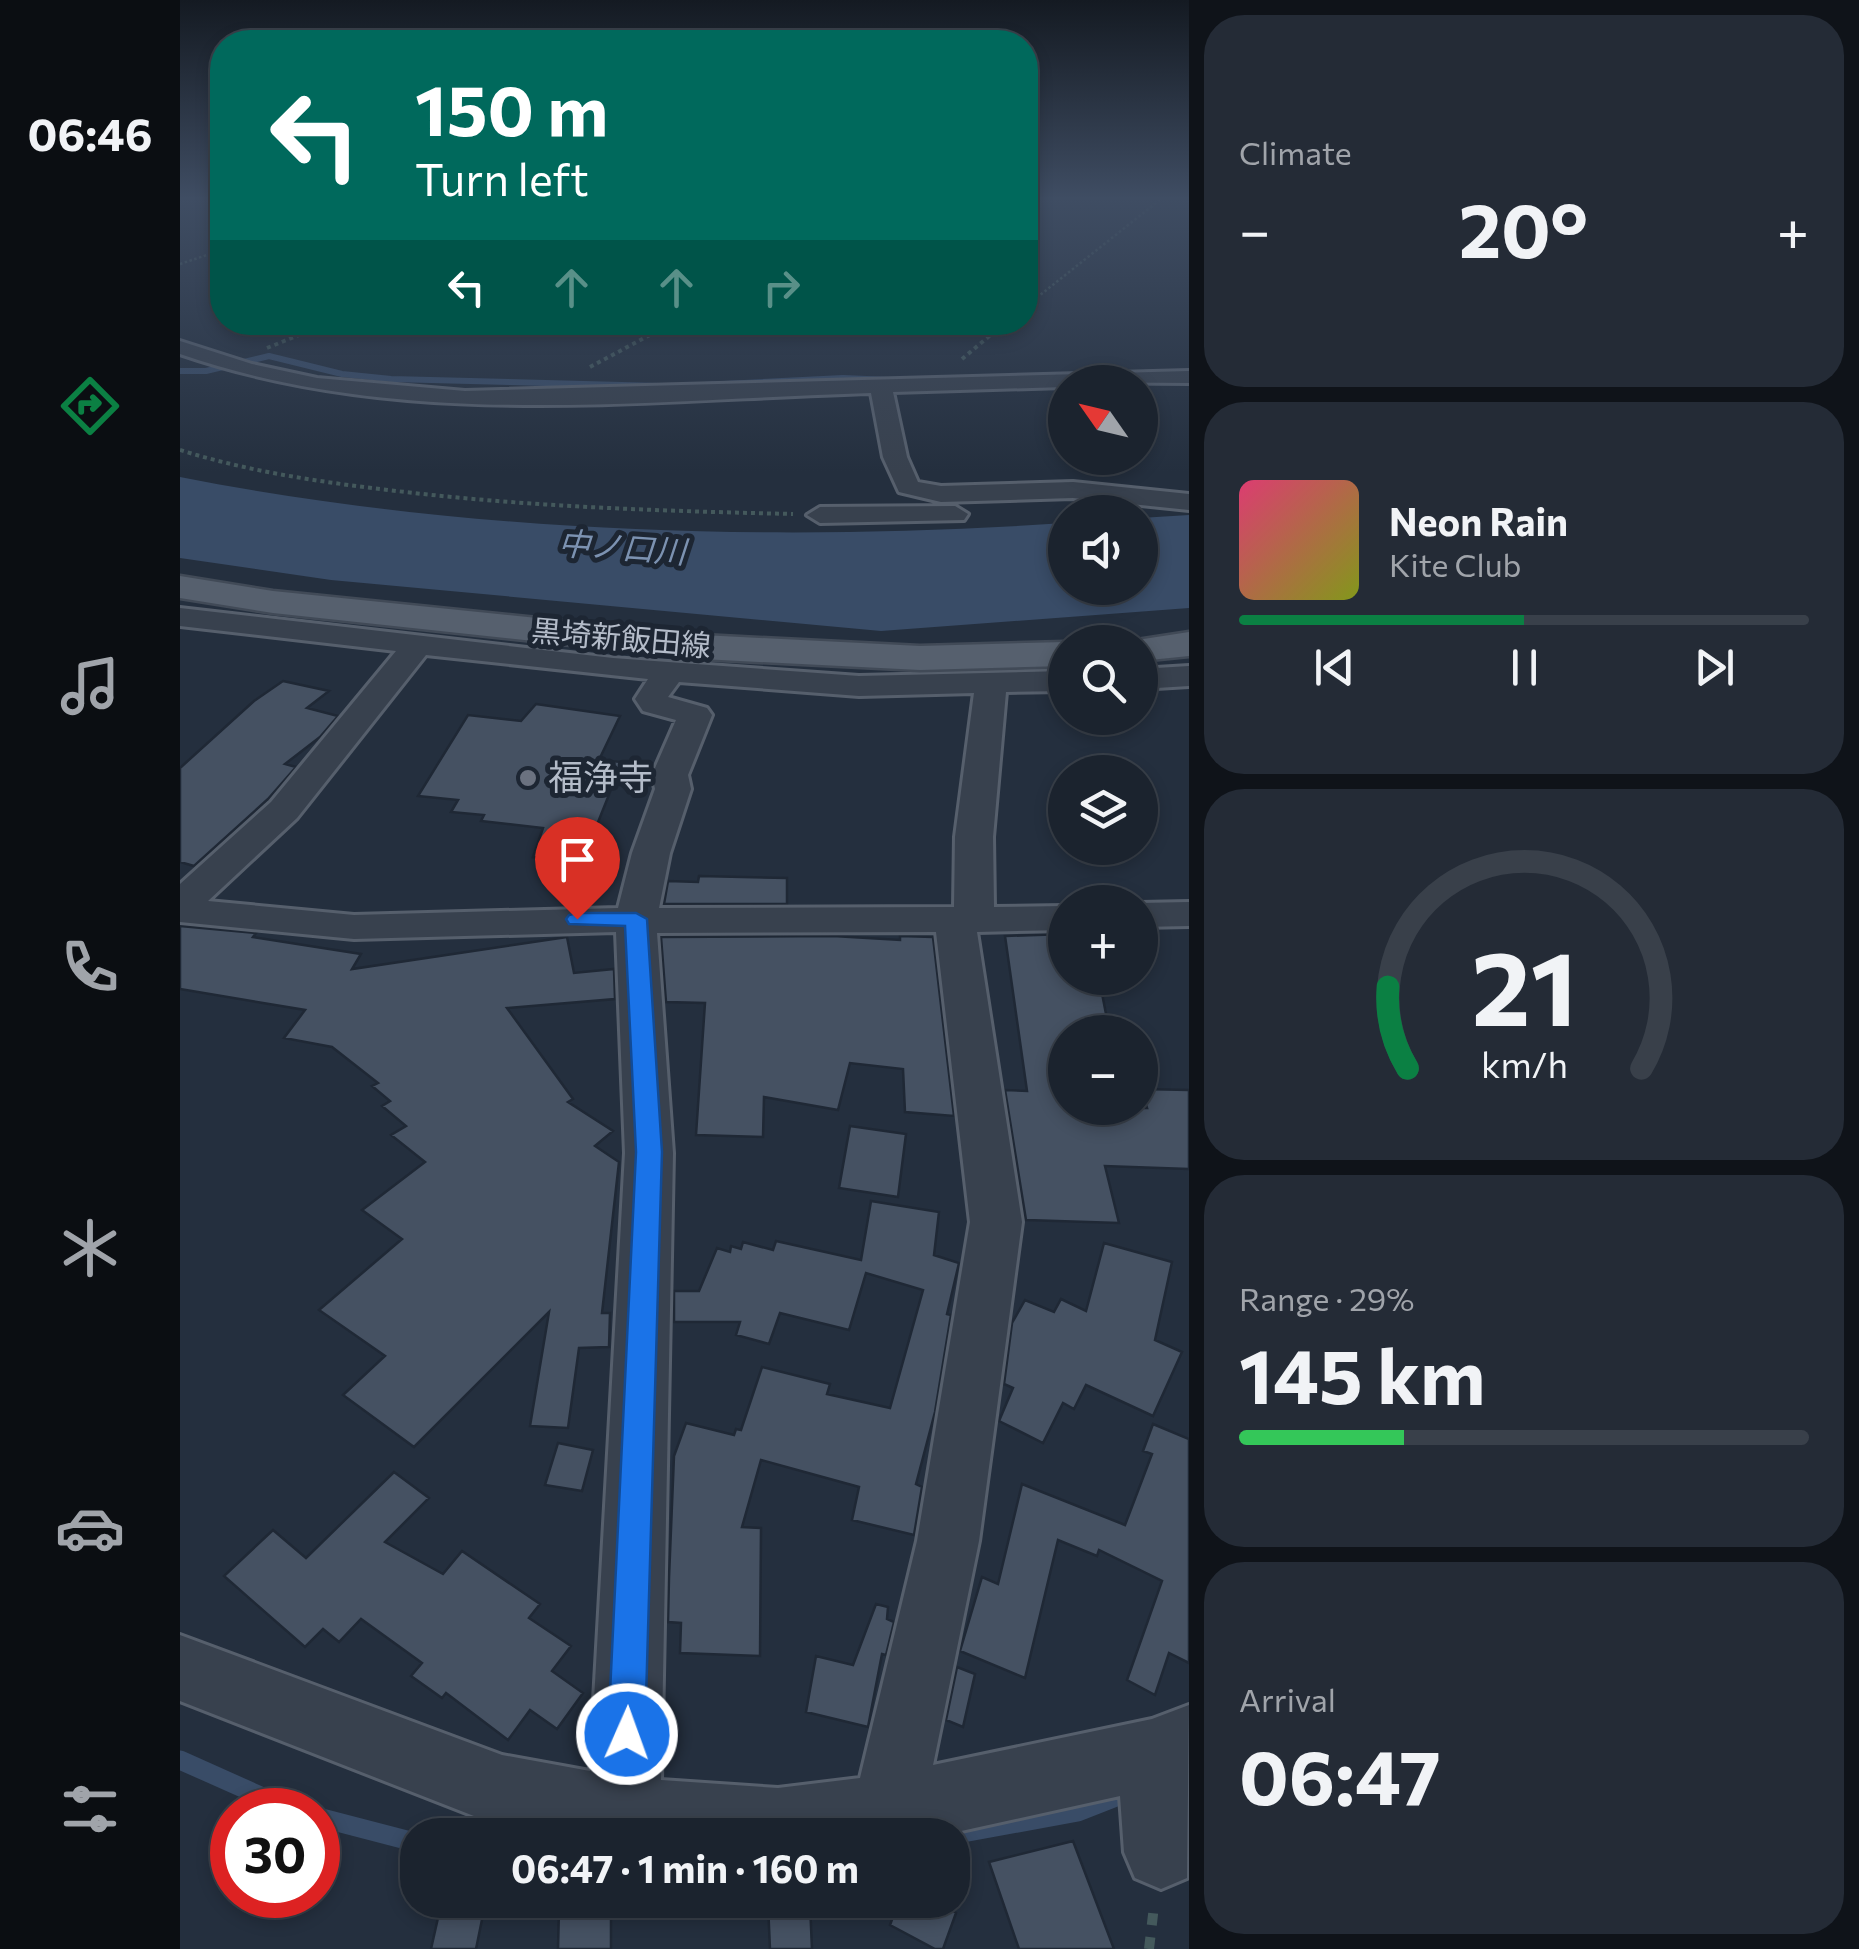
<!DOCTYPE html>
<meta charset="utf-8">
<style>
body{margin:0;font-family:Commissioner,"Noto Sans JP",sans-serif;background:#242b36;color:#f1f3f6;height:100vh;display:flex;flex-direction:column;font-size:38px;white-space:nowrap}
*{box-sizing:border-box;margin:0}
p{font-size:32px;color:#a0a4aa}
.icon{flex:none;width:55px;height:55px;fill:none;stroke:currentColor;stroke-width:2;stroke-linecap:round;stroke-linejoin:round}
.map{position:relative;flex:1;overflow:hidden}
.panel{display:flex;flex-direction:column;gap:15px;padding:15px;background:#0f1319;width:670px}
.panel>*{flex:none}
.top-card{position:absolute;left:30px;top:30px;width:828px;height:305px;border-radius:40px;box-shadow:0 5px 15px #0003,0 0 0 2px #39404a;background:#00695c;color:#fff;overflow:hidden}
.needle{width:65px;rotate:304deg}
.controls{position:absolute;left:868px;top:365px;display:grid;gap:20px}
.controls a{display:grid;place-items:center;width:110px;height:110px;border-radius:50%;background:#1b232e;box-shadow:0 5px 15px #0003,0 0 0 2px #39404a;font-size:50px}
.speed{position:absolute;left:30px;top:1788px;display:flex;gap:20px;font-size:50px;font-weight:700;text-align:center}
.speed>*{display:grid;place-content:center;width:130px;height:130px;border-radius:50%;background:#1b232e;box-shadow:0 5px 15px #0003,0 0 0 2px #39404a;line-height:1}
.speed .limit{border:15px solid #d22;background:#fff;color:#111}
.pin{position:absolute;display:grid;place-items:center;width:85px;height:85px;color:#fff;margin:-102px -42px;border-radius:50% 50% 50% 0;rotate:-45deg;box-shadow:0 0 10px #0007}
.pin .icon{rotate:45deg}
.me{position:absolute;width:110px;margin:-55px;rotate:2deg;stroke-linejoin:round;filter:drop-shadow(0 0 8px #0008)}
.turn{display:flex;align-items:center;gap:35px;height:210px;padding:0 40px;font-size:45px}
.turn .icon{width:130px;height:130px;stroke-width:2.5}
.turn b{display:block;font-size:70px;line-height:85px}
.lanes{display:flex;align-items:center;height:95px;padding:0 40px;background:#0003;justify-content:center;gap:50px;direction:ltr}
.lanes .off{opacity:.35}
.big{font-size:75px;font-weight:700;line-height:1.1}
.panel .card{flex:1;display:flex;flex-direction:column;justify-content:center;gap:15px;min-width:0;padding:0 35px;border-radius:40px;background:#242b36}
.panel .dial{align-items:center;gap:0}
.dial svg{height:260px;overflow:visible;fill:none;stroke:#39404a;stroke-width:7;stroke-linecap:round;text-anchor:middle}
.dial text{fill:#f1f3f6;stroke:none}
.song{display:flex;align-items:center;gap:30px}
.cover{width:120px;height:120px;border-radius:15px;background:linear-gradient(135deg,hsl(340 70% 55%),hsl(70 70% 35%))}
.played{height:10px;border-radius:5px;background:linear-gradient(90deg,#0b8043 50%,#39404a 50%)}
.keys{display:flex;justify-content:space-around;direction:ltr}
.heat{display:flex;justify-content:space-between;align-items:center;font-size:55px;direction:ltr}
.charge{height:15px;border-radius:8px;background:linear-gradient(90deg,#34c759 29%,#39404a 0)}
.trip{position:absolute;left:220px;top:1818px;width:570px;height:100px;border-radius:40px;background:#1b232e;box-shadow:0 5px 15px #0003,0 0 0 2px #39404a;font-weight:700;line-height:100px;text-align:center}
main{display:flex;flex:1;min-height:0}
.dock{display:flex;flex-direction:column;width:180px;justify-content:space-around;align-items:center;background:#0b0e12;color:#a0a4aa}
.dock .icon{width:70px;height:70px}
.dock .selected{color:#0b8043}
.dock b{font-size:45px;color:#f1f3f6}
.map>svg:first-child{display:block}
.water{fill:#394c67}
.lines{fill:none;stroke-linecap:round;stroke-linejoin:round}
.stream-far1{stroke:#394c67;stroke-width:6}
.stream{stroke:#394c67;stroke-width:19}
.building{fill:#455162;stroke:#1f2835;stroke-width:2.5}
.minor-casing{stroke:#565f6c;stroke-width:6}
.major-casing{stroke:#414a57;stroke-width:5}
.path-far2{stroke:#44595c;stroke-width:2.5;stroke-dasharray:2.5 2.5;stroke-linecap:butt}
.path-far1{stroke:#44595c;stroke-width:4;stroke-dasharray:4 4;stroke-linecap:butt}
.path{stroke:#44595c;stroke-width:10;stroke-dasharray:12 12;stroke-linecap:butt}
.minor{fill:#38414e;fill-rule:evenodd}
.major{fill:#56606e;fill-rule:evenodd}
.route{fill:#1a73e8;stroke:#114b97;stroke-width:2.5}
.worship-dot{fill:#6b7280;stroke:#1d2633;stroke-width:4}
.labels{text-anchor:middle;stroke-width:10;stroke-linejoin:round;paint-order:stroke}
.far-street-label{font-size:30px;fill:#b4bcc9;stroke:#1d2633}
.far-water-label{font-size:32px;font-style:italic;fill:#7c92b1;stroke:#1d2633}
.poi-label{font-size:35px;fill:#b4bcc9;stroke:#1d2633;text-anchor:start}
</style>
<main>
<nav class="dock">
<b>06:46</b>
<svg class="icon selected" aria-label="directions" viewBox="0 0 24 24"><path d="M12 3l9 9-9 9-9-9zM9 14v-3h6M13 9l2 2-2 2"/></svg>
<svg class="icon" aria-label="music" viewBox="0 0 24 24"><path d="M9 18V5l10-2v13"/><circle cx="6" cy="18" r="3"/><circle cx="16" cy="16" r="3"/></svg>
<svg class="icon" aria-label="phone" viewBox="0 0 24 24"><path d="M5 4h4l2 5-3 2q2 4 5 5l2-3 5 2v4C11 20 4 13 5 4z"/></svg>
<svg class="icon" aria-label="climate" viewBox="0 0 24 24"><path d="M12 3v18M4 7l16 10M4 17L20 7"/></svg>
<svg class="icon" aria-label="car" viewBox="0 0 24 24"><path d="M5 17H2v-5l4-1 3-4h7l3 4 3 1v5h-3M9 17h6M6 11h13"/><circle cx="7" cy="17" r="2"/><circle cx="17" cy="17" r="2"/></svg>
<svg class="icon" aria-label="filters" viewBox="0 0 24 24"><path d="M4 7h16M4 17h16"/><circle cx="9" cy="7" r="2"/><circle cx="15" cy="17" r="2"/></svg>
</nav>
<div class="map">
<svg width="1009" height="1949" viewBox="0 0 1009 1949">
<rect width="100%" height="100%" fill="#242f3e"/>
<path class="water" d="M0,477C286,533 594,543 885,523V588H960V518L1009,515V608L701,631L151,580L0,558Z"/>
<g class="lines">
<path class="stream-far1" d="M0,371H26L89,356L162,374L211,379L480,386
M524,385L663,378L710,380"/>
<path class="stream" d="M0,1760L112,1810
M138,1817L238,1843
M772,1835L898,1812L949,1792"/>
</g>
<path class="building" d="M103,681L149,691L127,708L158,716L140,737L105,764L116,767L88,799L14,866L0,862V768L74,701Z
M356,704L440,716L419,760L442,762L403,860L353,857L363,828L301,821L304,815L271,812L278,800L238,796L288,715L341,721Z
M519,876L607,878V904H484L488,881L518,882Z
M0,926L76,933L73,937L181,954L172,969L387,937L394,973L434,969L435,999L327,1008L393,1099L388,1102L433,1131L415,1146L439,1162L422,1313H430L429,1347L399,1348L388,1428L350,1426L369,1312L234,1447L163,1395L205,1356L139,1310L222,1239L182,1210L245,1162L211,1135L226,1126L202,1106L210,1101L192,1086L198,1083L152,1047L104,1038L125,1010L0,989Z
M885,934V978H919L927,1019H919L922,1032H885V1108H967L961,1089L1009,1090V1169L925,1166L939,1223L846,1220L825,1090L847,1091L825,936Z
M653,936L720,940V936L753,937L774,1116L725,1112L723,1069L670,1063L658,1110L584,1097L583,1137L516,1135L525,1003L486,1002L481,937Z
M670,1126L726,1134L718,1197L659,1188Z
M691,1201L759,1212L754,1255L779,1263L767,1314L771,1315L755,1412L736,1484L742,1487L734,1535L672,1520L679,1487L581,1460L562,1527L581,1528L580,1656L500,1653L501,1623L488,1622L489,1578L494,1456L506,1423L554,1435L556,1429L561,1430L582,1367L650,1384L647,1394L710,1408L743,1290L686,1273L669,1330L600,1313L589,1344L556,1335L560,1322H494V1291H519L537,1248L550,1252L551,1246L561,1249L563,1242L593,1250L596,1241L681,1260Z
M924,1243L992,1262L975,1340L1002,1352L973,1416L906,1385L894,1409L883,1403L863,1443L819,1421L833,1388L824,1384L832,1323L845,1300L874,1312L881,1299L906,1311Z
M973,1424L1009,1439V1663L989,1653L975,1695L947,1680L982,1581L919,1550L917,1556L878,1540L845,1678L780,1651L802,1577L818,1584L842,1484L945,1525L972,1454L963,1451Z
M378,1443L413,1450L402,1491L365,1485Z
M214,1472L249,1498L205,1542L263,1574L282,1551L360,1604L349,1618L391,1646L372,1671L403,1693L377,1729L350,1710L328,1740L266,1693L262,1698L231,1676L242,1663L181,1619L159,1642L143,1629L125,1647L44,1576L93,1530L126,1558Z
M696,1604L708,1607L707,1619L714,1622L706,1655L702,1654L688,1727L626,1712L636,1656L673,1665Z
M777,1667L795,1674L783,1727L766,1720Z
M893,1841L934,1949H839L809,1862Z
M262,1900H306L296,1949H251Z
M719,1900H752L776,1913L763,1949H755L710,1925Z
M588,1904H630L632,1949H590Z
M431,1908V1949H378L379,1909Z"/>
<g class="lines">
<defs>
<path id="minor" d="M0,341L72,364L137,378L285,391L1009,371V383L885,382V387L713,392L727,457L738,482L761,486L893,482L1009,494V510L893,498L761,502L719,492L703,457L691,393C460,400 223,431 0,354Z
M775,506L788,514L784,520L640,523L627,515L640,507Z
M0,608L433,658L679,676L885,671V691L826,692L813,837L814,907L885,906V930L797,932L842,1222L799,1541L753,1765L972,1719L1009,1705L1007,1878L981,1889L955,1878L944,1852L940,1796L763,1835H367L322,1827L0,1701V1635L322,1755L410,1771L445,1153L436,932L174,939L0,922V884L91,802L216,651L0,626ZM246,655L468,679L455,699L463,711L496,720L472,775L475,789L452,853L438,908L174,915L28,901L117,818ZM499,682L679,696L794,693L775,837L774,907L479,908L490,853L511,789L508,775L532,715L527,708L488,697ZM756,932L790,1222L737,1541L680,1778L598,1788L481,1780L493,1153L477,933Z
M1009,666V686L960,689V669Z
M1009,902V926L960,927V903Z"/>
<path id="major" d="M0,576L93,591L522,635L740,646L885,642H887L885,666L740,670L522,659L93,613L0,598Z
M1009,632V656L960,661V642H944Z"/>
</defs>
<use href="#minor" class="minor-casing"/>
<use href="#major" class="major-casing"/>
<path class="path-far2" d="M0,264L42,250
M845,307L981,199"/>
<path class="path-far1" d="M87,348L151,322
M782,359L826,322
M410,367L494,322
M0,450C73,473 148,483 225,492C354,507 483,511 613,514"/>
<path class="path" d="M969,1949L974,1906"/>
<use href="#minor" class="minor"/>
<use href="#major" class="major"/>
</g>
<linearGradient id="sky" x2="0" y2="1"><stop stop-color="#141a22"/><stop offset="0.42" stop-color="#3f4d63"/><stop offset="1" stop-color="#3f4d63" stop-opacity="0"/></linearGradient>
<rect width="1009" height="472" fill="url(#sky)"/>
<path class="route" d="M397,913H456L467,919L482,1152L465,1734L460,1747L447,1752L434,1747L428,1734L456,1152L445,926L389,924L386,919L389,915Z"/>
<circle class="worship-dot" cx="348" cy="778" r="10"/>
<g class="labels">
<g class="far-street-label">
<text transform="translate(441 639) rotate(5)" y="10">黒埼新飯田線</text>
</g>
<g class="far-water-label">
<text transform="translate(442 548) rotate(4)" y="11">中ノ口川</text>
</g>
<g class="poi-label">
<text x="368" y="790">福浄寺</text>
</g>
</g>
</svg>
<div class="controls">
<a><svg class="needle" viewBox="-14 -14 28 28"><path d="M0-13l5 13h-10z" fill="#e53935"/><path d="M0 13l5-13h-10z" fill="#a0a4aa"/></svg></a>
<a><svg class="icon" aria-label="sound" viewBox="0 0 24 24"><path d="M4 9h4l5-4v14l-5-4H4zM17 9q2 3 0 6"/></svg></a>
<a><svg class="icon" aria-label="search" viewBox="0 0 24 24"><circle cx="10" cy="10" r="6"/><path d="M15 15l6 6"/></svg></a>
<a><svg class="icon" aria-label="layers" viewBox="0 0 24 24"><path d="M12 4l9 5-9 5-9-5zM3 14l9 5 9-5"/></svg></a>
<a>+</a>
<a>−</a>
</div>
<div class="speed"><div class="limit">30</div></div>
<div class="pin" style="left:397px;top:919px;background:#d93025"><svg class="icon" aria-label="arrive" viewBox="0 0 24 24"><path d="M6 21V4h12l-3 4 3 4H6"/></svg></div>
<svg class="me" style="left:447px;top:1734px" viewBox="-20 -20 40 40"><circle r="17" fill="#1a73e8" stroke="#fff" stroke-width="3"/><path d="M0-11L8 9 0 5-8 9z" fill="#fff"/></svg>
<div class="trip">06:47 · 1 min · 160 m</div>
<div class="top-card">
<div class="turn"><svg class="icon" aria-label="left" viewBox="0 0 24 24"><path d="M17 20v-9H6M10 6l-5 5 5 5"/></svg><div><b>150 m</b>Turn left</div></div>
<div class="lanes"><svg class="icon" aria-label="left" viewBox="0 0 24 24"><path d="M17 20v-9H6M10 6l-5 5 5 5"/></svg><svg class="icon off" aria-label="ahead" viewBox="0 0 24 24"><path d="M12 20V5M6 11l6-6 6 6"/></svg><svg class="icon off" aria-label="ahead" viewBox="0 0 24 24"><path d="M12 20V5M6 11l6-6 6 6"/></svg><svg class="icon off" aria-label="right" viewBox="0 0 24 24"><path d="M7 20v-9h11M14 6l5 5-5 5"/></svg></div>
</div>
</div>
<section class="panel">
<div class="card"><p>Climate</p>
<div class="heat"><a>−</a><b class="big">20°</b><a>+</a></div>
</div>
<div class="card">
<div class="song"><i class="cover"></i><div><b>Neon Rain</b><p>Kite Club</p></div></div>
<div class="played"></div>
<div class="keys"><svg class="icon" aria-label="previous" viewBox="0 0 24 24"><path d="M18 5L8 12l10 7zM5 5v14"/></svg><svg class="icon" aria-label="pause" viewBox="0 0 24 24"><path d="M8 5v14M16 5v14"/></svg><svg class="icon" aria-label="next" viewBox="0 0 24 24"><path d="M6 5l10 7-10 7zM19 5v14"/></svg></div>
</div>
<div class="card dial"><svg viewBox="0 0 100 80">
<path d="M14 69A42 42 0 1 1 86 69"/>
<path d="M14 69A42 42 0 0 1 8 44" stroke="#0b8043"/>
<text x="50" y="56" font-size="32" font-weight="700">21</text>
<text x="50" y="72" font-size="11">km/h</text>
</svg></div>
<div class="card"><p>Range · 29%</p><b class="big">145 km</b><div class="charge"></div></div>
<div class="card"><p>Arrival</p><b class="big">06:47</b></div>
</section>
</main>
